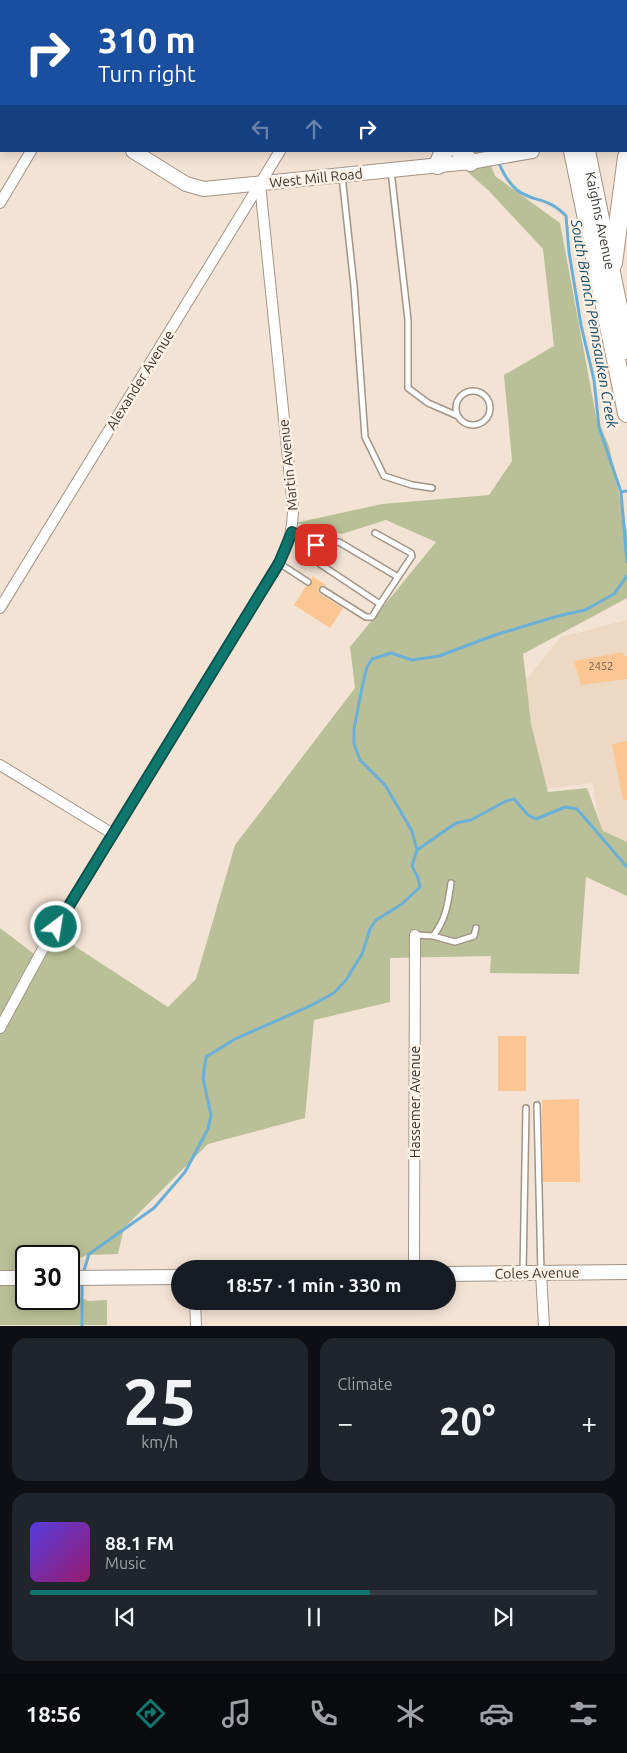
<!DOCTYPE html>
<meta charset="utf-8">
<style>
body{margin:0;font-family:Ubuntu,sans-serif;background:#20242c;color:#f1f3f6;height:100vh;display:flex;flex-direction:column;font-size:19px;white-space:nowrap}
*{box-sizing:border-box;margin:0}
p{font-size:16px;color:#9ea1a6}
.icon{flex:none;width:28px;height:28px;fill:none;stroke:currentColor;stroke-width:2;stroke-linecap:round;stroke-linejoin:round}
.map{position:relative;height:1326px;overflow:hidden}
.details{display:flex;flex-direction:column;gap:12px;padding:12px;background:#0d0f14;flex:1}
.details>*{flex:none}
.guide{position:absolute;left:0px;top:0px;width:628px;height:152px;box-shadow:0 2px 12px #0003;background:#1a4fa0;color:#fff;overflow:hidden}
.speed{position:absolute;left:15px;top:1245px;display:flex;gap:10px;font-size:25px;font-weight:700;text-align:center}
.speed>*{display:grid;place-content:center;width:65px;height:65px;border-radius:50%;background:#171b24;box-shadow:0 2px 12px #0003;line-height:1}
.speed .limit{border:2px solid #111;border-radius:8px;background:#fff;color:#111}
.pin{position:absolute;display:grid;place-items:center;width:42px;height:42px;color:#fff;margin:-21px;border-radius:10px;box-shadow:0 2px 8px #0006}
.me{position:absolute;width:55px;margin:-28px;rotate:31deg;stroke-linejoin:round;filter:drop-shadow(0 0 4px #0008)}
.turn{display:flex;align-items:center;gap:18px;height:105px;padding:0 15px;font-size:22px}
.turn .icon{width:65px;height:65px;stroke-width:2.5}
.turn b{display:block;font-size:35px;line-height:42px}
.lanes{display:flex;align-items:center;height:48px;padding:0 15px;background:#0003;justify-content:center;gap:25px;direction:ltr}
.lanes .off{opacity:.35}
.big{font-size:38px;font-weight:700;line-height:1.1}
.details .tile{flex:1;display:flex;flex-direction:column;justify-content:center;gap:8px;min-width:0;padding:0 18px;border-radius:15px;background:#20242c}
.details .dial{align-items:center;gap:0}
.dial b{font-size:65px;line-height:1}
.song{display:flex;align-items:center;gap:15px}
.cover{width:60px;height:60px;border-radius:8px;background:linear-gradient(135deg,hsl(250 70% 55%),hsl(320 70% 35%))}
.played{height:5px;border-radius:2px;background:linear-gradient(90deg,#0f766e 60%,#363941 60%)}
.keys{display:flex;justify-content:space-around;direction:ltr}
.heat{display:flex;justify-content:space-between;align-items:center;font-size:28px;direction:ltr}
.details .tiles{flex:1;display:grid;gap:12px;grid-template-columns:1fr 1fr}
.tile:last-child{grid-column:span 2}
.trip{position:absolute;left:171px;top:1260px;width:285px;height:50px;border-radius:25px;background:#171b24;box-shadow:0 2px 12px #0003;font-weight:700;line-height:50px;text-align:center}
.tab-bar{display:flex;height:80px;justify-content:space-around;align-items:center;background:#090b0e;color:#9ea1a6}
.tab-bar .icon{width:35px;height:35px}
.tab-bar .on{color:#0f766e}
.tab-bar b{font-size:22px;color:#f1f3f6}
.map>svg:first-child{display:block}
.built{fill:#edd8c4}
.green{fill:#b9c097}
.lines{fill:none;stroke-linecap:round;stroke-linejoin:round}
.stream{stroke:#6aafd7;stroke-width:3}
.building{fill:#fcc693}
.service-casing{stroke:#a29486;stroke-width:8}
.minor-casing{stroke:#a29486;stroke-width:12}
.tertiary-casing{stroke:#a29486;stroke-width:16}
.trunk-casing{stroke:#a29486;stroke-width:20}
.service{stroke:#fff;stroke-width:5}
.minor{stroke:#fff;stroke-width:10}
.tertiary{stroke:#fff;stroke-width:14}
.trunk{stroke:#fff;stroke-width:18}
.route-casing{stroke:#0a4d48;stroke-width:12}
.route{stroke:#0f766e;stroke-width:9}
.labels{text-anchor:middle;stroke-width:5;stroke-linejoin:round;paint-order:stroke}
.number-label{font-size:11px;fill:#6b5949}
.street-label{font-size:14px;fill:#3b3530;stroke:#fdf1e5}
.water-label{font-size:15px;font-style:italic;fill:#174d69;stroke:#fdf1e5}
</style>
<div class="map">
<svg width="627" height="1326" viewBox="0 0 627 1326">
<rect width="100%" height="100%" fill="#f3e3d5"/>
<path class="built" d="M627,620V848L603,835L592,783L539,790L520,687L561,637Z"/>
<path class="green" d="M444,151H486L495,176L560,223L596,416L609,446L627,532V598L523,654L531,724L548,792L587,788L603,831L627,842V896L586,877L579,974L490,973L491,956L390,958V1002L314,1020L305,1118L208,1144L124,1228L118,1254L87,1255L71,1262L69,1269V1256H26V1299H69V1286L72,1294L88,1301L107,1300V1325H0V928L37,956L56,934L168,1007L196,979L235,845L355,688L350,647L436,542L386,520L342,534L295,523L382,504L489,495L512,461L504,375L554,346L543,249L489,191Z"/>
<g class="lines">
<path class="stream" d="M498,161C519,212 540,188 566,216L569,252L581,325L594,380L599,427L621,492L627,562
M621,492L627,491
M417,850L456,823L471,820L506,801L514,799L528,815L536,819L565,807L577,809L627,867
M83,1274L89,1254L154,1208L185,1172L208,1129L211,1115L203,1078L206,1057L235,1039L310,1006L334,993L346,980L362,954L370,929L376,920L402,904L420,887L418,878L412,866L417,850L412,831L385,785L360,760L354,744V729L363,683L367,667L372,659L391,653L412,660L439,656L495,635L558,616L585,610L614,594L627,576
M82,1283V1326"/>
</g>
<path class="building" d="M312,576L326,585L319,588L320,594L343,608L330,628L294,605L306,586L312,584Z
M623,652L624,656H627V679L581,685L574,661Z
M627,741V800H623L612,744Z
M498,1036H526V1091H498Z
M579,1099L580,1182H543L542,1100Z"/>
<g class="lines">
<defs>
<path id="service" d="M391,171L408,320V388L428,403L458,416
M342,176L354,286L365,437L384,476L412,485L432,488
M456 408a17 17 0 1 1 34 0a17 17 0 1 1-34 0Z
M292,532L317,545L339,542L398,577
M317,545V562L380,604L412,556L411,553L375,533
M279,563L308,582
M323,590L366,617H372L380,604
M415,935L433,936C446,920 448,903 451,883
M433,936L455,942L474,936L476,928
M537,1105L541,1273
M523,1273L526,1108"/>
<path id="minor" d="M122,1L123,0
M373,1V0
M0,203L31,151
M0,608L280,151
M0,765L113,834
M0,1028L46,943L279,563C289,544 293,529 293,507L260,184
M414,1269L415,935
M541,1273L544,1326
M195,1301L196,1326"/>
<path id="tertiary" d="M0,69L1,70
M133,151L186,184L204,189L470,162L532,151
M448,1274L627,1272
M0,1278H26
M69,1278L180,1277"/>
<g id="trunk">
<path d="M541,0L542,1"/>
<path d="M555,0V1"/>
<path d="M523,1V0"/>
<path d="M627,133V136"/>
<path d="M460,151L470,162"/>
<path d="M573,151L627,413"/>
<path id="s1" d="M586,151L627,350"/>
<path d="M438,165L444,151"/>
<path d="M613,263L627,157"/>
</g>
</defs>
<use href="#service" class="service-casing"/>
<use href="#minor" class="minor-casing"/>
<use href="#tertiary" class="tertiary-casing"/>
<use href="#trunk" class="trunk-casing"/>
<use href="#service" class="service"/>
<use href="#minor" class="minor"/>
<use href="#tertiary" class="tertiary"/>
<use href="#trunk" class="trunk"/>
</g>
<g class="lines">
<defs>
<path id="route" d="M56,927L279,563L292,532L316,545"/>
</defs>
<use href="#route" class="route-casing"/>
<use href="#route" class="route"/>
</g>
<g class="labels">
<g class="number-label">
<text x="601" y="670">2452</text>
</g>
<g class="street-label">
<text transform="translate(316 178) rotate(-6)" y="5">West Mill Road</text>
<text dy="5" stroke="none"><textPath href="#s1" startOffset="71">Kaighns Avenue</textPath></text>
<text transform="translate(140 380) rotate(-58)" y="5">Alexander Avenue</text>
<text transform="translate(288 465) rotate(-96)" y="5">Martin Avenue</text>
<text transform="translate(415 1102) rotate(-90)" y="5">Hassemer Avenue</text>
<text transform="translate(537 1273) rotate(-1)" y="5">Coles Avenue</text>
</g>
<g class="water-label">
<text transform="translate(594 324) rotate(80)" y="5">South Branch Pennsauken Creek</text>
</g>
</g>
</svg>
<div class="speed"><div class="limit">30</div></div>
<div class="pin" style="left:316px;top:545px;background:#d93025"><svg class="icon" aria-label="arrive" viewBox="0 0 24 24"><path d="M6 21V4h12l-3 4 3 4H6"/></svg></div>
<svg class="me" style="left:56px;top:927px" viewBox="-20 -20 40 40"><circle r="17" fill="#0f766e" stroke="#fff" stroke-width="3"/><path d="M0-11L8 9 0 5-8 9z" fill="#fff"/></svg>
<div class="trip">18:57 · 1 min · 330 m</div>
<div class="guide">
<div class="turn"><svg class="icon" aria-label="right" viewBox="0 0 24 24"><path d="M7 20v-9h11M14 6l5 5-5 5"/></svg><div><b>310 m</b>Turn right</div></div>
<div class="lanes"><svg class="icon off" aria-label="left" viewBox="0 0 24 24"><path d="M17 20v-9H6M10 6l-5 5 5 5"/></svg><svg class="icon off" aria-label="ahead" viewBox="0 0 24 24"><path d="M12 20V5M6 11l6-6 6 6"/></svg><svg class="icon" aria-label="right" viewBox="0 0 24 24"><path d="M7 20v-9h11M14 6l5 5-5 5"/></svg></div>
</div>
</div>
<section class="details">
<div class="tiles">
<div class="tile dial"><b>25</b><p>km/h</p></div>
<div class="tile"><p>Climate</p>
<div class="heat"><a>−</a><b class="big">20°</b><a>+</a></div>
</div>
<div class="tile">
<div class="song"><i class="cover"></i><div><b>88.1 FM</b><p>Music</p></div></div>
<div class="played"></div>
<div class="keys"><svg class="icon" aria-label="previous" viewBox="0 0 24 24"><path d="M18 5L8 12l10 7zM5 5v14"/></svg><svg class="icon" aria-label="pause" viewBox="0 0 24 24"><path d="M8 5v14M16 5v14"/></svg><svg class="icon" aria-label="next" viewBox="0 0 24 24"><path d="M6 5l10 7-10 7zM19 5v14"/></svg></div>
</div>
</div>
</section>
<nav class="tab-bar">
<b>18:56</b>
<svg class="icon on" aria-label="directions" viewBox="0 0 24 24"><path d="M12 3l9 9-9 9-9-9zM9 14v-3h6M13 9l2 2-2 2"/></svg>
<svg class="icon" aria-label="music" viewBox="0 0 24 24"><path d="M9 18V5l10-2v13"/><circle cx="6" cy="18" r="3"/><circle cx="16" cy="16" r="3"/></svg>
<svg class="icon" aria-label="phone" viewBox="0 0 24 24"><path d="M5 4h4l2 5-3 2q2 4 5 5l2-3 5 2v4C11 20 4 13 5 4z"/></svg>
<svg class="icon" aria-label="climate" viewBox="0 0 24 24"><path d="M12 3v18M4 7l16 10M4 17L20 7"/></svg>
<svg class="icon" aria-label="car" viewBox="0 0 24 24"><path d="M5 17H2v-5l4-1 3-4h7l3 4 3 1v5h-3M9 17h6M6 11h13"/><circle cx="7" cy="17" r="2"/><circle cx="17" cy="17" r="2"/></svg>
<svg class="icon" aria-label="filters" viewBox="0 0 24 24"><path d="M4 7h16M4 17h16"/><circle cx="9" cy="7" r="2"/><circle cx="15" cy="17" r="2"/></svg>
</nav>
